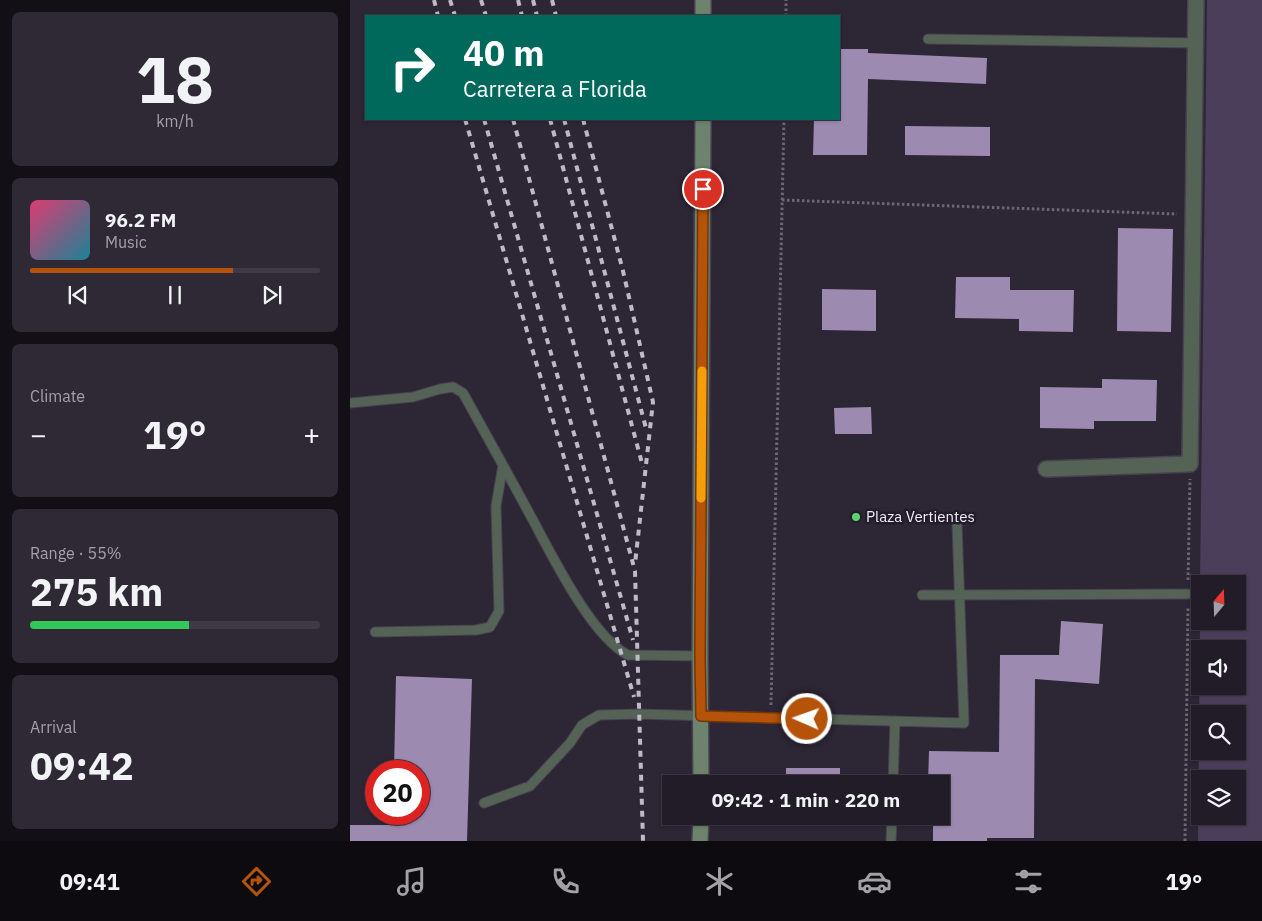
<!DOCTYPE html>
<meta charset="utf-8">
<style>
body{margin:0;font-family:"IBM Plex Sans",sans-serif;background:#2e2934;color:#f1f3f6;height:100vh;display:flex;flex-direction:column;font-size:19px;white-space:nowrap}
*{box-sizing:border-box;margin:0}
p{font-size:16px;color:#a2a1a8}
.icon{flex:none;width:28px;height:28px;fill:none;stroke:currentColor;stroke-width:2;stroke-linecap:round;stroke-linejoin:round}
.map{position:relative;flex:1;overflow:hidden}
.side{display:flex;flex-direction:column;gap:12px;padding:12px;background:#130f16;width:350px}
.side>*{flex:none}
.hud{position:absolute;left:15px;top:15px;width:475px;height:105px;border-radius:0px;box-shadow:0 1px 4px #0004,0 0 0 1px #3f3a45;background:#00695c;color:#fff;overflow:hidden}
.needle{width:32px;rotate:19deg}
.controls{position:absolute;left:841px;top:575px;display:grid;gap:10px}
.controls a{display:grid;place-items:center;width:55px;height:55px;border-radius:0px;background:#221c28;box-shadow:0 1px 4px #0004,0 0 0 1px #3f3a45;font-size:25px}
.speed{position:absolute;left:15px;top:760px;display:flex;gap:10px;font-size:25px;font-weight:700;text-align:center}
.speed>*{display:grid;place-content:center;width:65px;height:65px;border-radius:50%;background:#221c28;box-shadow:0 1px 4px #0004,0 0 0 1px #3f3a45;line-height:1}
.speed .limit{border:8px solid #d22;background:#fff;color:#111}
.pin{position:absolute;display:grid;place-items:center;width:42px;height:42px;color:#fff;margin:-21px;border:2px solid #fff;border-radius:50%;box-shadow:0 1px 5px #0007}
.me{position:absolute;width:55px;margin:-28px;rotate:272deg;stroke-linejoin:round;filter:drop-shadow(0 0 4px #0008)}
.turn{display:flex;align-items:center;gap:18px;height:105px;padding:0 15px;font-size:22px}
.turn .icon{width:65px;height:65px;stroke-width:2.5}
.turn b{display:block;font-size:35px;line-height:42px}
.big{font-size:38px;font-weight:800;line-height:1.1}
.side .tile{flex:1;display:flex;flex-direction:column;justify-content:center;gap:8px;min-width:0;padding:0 18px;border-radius:8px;background:#2e2934}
.side .dial{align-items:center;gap:0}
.dial b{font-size:65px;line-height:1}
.song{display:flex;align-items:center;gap:15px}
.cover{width:60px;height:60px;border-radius:8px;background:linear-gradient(135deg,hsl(340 70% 55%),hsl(190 70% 35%))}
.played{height:5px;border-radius:2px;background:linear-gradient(90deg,#b45309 70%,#3f3a45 70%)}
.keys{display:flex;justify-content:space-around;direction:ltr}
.heat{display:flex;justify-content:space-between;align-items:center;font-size:28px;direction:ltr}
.charge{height:8px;border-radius:4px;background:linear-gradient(90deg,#34c759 55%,#3f3a45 0)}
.trip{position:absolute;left:312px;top:775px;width:288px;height:50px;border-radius:0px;background:#221c28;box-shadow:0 1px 4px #0004,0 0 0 1px #3f3a45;font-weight:800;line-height:50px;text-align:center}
.menu{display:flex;height:80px;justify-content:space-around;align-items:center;background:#0e0b10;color:#a2a1a8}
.menu .icon{width:35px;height:35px}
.menu .active{color:#b45309}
.menu b{font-size:22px;color:#f1f3f6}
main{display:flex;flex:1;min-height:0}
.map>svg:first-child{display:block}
.green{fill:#4b3e5a;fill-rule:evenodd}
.building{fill:#9c8ab1}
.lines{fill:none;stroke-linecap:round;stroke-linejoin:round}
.lane-casing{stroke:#484250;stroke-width:11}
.street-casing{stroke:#484250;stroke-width:18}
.secondary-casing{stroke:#484250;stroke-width:18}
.path{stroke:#6d6774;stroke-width:3;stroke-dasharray:2.5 2.5;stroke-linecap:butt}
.lane{stroke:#556356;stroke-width:9}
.street{stroke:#556356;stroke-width:15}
.secondary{stroke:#6d836e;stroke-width:15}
.rail{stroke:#c0bac6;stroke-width:4;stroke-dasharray:6 6;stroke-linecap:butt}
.route-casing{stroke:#753606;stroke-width:12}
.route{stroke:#b45309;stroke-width:9}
.slow{stroke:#f59e0b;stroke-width:9}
.poi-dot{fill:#59d56f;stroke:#231c2b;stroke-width:2}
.labels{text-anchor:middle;stroke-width:5;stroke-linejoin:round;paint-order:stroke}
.poi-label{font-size:15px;fill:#f0ebf6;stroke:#231c2b;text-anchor:start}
</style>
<main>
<section class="side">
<div class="tile dial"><b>18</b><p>km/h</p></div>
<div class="tile">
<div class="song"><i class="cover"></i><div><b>96.2 FM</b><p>Music</p></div></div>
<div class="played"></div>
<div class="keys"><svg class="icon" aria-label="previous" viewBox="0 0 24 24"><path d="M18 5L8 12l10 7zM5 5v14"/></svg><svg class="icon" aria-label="pause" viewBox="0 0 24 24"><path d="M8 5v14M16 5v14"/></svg><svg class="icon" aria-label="next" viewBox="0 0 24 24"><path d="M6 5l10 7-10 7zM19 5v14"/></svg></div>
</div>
<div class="tile"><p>Climate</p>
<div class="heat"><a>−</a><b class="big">19°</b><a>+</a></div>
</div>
<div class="tile"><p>Range · 55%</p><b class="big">275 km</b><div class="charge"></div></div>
<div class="tile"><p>Arrival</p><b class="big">09:42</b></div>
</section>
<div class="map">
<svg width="912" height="841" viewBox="0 0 912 841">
<rect width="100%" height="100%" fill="#2d2635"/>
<path class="green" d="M857,0H912V841H848L850,621H888V584H850ZM850,649H888V686H850ZM850,714H888V751H850ZM850,779H888V816H850Z"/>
<path class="building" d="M489,49H518V53L637,58L636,84L518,79L517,155H463L464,119H489Z
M555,126L640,127V156L555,155Z
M768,228L823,229L821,332L767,331Z
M606,277H660V290H724L723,332L669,331V319L605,318Z
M472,289L526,290V331L472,330Z
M752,379L807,380L806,421H744V429L690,428V387L752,388Z
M521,407L522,434H485L484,408Z
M711,621L753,624L749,684L685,679L684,838H637V841H583V816H591V784H578L579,751L649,752L650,655H709Z
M46,676L122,679L117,841H0V825H42V814H69V771H44Z
M436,768H490V784H436Z"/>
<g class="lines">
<defs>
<path id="lane" d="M578,39L846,43
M0,403L63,397L90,389L103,387L113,393C135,433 157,472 178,511C199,549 240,636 278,655L350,656
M572,595L838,594
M25,632L126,630L140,627L149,611L146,506L153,465
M543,784L545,721
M134,803L180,786L220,743L232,725L249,715L289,714L614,723L607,524
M541,841L542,816"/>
<path id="street" d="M696,469L840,464L846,0"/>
<path id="secondary" d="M353,16V0
M351,784L350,656L353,119
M350,841L351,816"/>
</defs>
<use href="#lane" class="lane-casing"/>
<use href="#street" class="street-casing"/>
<use href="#secondary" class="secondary-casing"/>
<path class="path" d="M436,16V0
M432,200L827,214
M838,580L840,479
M421,705L434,119
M835,841L838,607"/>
<use href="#lane" class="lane"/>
<use href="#street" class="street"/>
<use href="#secondary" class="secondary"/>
<path class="rail" d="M84,0L88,16
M100,0L105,16
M131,0L136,16
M168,0L172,16
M183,0L187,16
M202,0L206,16
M115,119L284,697
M134,119L283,640
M163,119L285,571L293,841
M200,119L293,467
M214,119L297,432
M233,119L273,271L303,402L285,564"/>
</g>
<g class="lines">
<defs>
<path id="route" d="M353,189L350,656L351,716L457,719"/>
</defs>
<use href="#route" class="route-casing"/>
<use href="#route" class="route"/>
<path class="slow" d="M351,498L352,371"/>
</g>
<circle class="poi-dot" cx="506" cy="517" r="5"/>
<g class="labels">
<g class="poi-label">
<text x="516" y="522">Plaza Vertientes</text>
</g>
</g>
</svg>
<div class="controls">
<a><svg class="needle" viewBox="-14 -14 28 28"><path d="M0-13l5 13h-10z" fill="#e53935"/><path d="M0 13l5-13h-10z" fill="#a2a1a8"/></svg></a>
<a><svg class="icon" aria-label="sound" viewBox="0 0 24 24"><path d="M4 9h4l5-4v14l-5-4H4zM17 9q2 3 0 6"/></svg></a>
<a><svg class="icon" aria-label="search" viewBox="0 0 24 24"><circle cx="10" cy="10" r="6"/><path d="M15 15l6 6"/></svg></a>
<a><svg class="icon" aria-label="layers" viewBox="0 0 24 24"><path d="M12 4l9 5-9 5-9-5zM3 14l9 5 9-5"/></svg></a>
</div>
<div class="speed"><div class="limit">20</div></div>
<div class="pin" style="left:353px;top:189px;background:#d93025"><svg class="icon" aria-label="arrive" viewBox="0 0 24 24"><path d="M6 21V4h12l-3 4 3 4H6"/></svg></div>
<svg class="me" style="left:457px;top:719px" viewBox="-20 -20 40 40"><circle r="17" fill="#b45309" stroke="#fff" stroke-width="3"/><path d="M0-11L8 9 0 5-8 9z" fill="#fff"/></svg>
<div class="trip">09:42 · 1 min · 220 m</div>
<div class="hud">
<div class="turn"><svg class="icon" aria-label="right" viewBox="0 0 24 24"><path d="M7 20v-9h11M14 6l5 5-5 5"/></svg><div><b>40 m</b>Carretera a Florida</div></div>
</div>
</div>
</main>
<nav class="menu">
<b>09:41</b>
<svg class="icon active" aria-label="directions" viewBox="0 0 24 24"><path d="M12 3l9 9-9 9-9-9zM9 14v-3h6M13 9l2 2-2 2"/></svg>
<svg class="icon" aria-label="music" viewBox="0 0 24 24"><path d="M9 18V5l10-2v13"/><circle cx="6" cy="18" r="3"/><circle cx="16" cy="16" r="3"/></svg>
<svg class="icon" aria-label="phone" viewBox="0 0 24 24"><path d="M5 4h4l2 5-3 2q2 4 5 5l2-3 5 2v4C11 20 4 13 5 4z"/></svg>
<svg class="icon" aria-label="climate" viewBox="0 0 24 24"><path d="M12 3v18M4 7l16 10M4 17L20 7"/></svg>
<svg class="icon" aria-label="car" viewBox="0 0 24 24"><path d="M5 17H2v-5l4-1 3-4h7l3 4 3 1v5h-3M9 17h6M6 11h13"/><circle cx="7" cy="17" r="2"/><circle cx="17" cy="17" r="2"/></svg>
<svg class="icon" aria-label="filters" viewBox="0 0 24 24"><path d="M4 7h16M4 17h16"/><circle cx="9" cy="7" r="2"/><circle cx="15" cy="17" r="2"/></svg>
<b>19°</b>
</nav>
